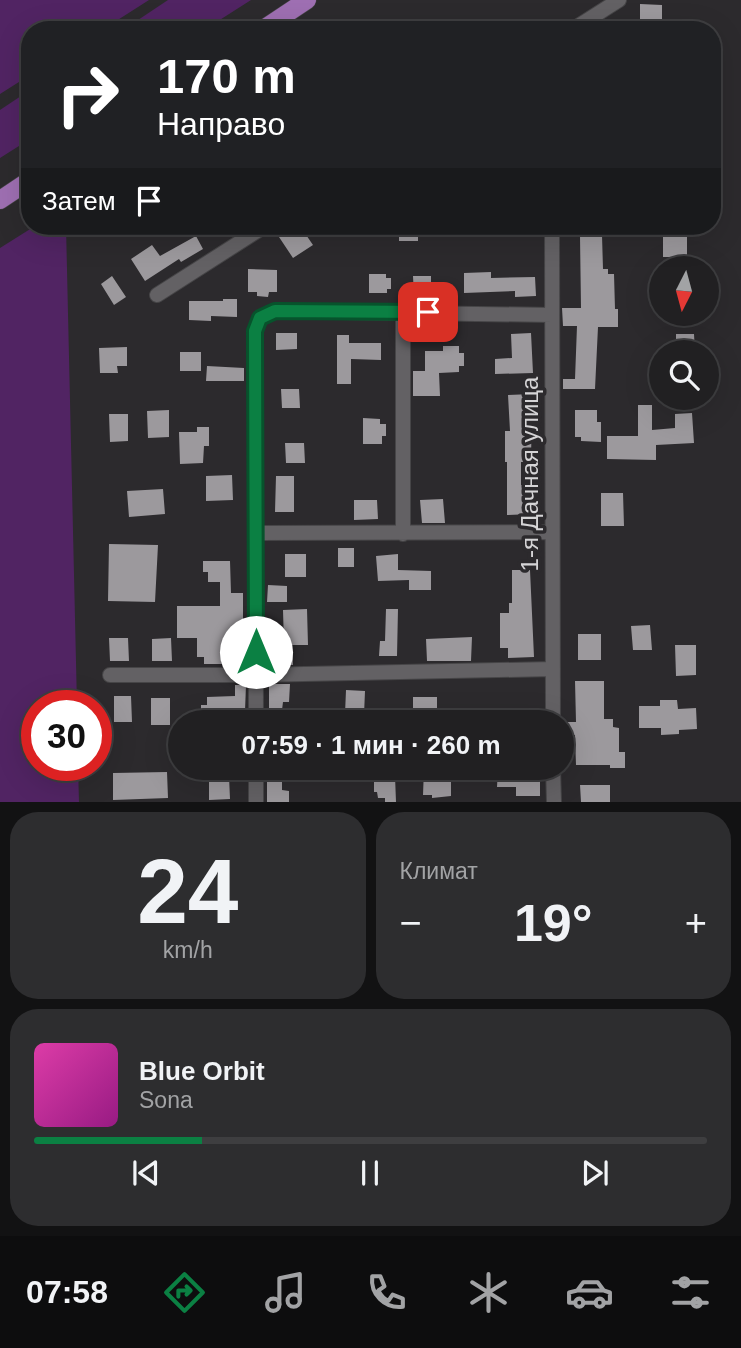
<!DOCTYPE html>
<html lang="ru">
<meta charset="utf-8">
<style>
body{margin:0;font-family:Arial,sans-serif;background:#2d2d2f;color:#f1f3f6;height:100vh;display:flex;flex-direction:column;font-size:26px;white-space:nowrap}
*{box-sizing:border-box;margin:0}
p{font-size:23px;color:#a2a3a5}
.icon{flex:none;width:38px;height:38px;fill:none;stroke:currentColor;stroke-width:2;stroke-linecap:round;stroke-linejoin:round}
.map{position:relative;height:802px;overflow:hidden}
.side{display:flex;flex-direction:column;gap:10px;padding:10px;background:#121213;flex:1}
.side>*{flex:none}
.top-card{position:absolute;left:21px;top:21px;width:700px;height:214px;border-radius:28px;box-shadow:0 7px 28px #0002,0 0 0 2px #3e3e40;background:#202124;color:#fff;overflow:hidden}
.needle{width:46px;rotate:186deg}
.controls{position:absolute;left:649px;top:256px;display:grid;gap:14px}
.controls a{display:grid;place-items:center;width:70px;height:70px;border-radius:50%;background:#212022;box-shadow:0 7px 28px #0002,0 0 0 2px #3e3e40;font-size:35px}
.speed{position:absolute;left:21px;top:690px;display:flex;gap:14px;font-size:35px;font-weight:700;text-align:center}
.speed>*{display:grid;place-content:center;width:91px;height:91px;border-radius:50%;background:#212022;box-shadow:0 7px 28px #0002,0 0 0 2px #3e3e40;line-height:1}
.speed .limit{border:10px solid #d22;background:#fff;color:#111}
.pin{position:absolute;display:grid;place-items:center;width:60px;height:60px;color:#fff;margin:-30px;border-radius:14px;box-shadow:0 4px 10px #0006}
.me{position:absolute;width:77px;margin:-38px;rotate:0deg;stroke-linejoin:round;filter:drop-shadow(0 0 5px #0008)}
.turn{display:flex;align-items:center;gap:24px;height:147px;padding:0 21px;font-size:32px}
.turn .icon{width:91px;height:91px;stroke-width:2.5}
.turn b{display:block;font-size:49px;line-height:60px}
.then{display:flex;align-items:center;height:66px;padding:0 21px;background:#0003;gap:14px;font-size:26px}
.big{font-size:52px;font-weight:800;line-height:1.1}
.side .tile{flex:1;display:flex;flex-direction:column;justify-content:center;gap:10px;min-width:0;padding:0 24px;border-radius:28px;background:#2d2d2f}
.side .dial{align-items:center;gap:0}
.dial b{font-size:91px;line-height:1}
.song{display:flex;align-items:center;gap:21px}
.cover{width:84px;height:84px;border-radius:10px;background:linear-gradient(135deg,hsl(320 70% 55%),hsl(310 70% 35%))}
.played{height:7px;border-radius:4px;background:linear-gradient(90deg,#0b8043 25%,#3e3e40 25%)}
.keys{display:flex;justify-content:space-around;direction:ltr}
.heat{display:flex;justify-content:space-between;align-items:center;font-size:38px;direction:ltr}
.side .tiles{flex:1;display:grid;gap:10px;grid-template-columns:1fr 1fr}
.tile:last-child{grid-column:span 2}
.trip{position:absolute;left:168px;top:710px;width:406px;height:70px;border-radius:35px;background:#212022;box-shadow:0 7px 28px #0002,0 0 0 2px #3e3e40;font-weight:800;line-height:70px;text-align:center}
.tab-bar{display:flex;height:112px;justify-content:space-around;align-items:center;background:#0d0d0e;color:#a2a3a5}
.tab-bar .icon{width:49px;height:49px}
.tab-bar .active{color:#0b8043}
.tab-bar b{font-size:32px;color:#f1f3f6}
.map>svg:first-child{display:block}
.green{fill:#512463}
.building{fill:#9c999d}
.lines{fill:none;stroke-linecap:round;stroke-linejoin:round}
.minor-casing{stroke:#464547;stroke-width:16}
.major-casing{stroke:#464547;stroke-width:19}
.minor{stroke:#636164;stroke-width:14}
.major{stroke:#9e6fb2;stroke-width:18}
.route-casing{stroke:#07532c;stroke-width:18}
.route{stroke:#0b8043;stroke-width:12}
.labels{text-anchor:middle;stroke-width:7;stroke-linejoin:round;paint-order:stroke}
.street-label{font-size:24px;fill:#d5d4d6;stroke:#2c2a2d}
</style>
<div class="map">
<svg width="741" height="802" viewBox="0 0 741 802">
<rect width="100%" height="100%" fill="#2c2a2d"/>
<path class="green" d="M0,0H149L102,30H30V75L0,94Z
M168,0H251L204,30H123Z
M30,90V139L0,158V110Z
M35,226H66L77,705H37V765H78L79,802H0V248Z"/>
<path class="building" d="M640,4L662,5V29H640Z
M290,226H300L313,245L293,258L277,234Z
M399,226H418V241H399Z
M602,235L603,269H608V274H614L615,309H618V327H598L595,389H563V379H575L577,326H563L562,308H581L580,236Z
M663,235H687V257H663Z
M196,236L203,249L181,262L179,259L145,281L131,259L152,245L160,256Z
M248,269L277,270V292H269L268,297L257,296V292H248Z
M491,272V278L535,277L536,296L515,297V291L464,293V273Z
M369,274H386V278H391V289H387V293H369Z
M112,276L126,297L114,305L101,284Z
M413,276H431V297H414Z
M223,299H237V317L211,316V321L189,320V301H223Z
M276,333H297V349L276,350Z
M531,333L533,373L495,374V359L512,358L511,334Z
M676,334H694L695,352H676Z
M337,335H349V343H381V360L351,359V384H337Z
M443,346H459V353H464V366H459V372L439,373L440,396H413V371H425V351H443Z
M127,347V366H117L118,373H100L99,348Z
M180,352H201V371H180Z
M207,366L244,368V381H206Z
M281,389H299L300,408H282Z
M532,394L531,462H521V485H531L532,514L507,515V462H505V431H510L508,395Z
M638,405H652V430L675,428V414L692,413L694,443L656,445V460L607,459V436H638Z
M169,410V437L148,438L147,411Z
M575,410H597V422H601V442L581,441V437H575Z
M109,414H128V441L110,442Z
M363,418L380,419V424H386V436H382V444H363Z
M197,427H209V446H204L203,463L180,464L179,432H197Z
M285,443H304L305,463H286Z
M232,475L233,500L206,501V476Z
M276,476H294V512H275Z
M163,489L165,514L129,517L127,491Z
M601,493H623L624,526H601Z
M443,499L445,523H422L420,500Z
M354,500H377L378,519L354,520Z
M109,544L158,545L155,602L108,601Z
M338,548H354V567H338Z
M285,554H306V577H285Z
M398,554V570L431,571V590H409V580L378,581L376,556Z
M203,561H230L231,593H243V626H236V664H204V657H197V638H177V606H220V582H208V572H203Z
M512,570H530L534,657L508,658V648H500V613H509V603H512Z
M268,585L287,586V602H267Z
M307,609L308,645H284L283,610Z
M386,609H398L397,656H379L380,641H385Z
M650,625L652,650H633L631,626Z
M578,634H601V660H578Z
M472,637L471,661H427L426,639Z
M109,638H128L129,661H110Z
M171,638L172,661H152V639Z
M675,645H696V675L676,676Z
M293,651V665H267V652Z
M575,681H604V719H613V727L619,728V752H625V768H610V765H576L575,735H567V722H576Z
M269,684H290L289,702H283L282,710H269Z
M235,685H246L245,711H226V717H201V705H207V697L235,696Z
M346,690L365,691L364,715L345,714Z
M114,696H131L132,722H114Z
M413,697H437V721H413Z
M151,698H170V725H151Z
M660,700H677L678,709L696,708L697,729L679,730V734L661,735V728H639V706H660Z
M503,710H526V723H503Z
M424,768H451V796L432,798V795H423Z
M498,768H521V780H540V796H516V787H497Z
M167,772L168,798L113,800V773Z
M209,776H229L230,799L209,800Z
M379,776H395L396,802H385V798H378L377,792H374V778H379Z
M267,779H282V790L289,791V802H267Z
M580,785H610V802H581Z"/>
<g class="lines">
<defs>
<path id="minor" d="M572,30L619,0
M552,226L553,723
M157,295L265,226
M403,311V534
M256,533L552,532
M110,675H256L553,669
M256,723L255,331L260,318L275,311L552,315
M256,768V802
M553,768L554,802"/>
<path id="major" d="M262,30L307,0
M0,200L30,180"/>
</defs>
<use href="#minor" class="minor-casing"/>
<use href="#major" class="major-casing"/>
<use href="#minor" class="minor"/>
<use href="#major" class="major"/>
</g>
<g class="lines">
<defs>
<path id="route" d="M256,652L255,331L260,318L275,311L428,312"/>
</defs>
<use href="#route" class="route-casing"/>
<use href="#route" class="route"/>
</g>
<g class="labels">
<g class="street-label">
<text transform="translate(530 474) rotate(-90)" y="8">1-я Дачная улица</text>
</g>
</g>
</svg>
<div class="controls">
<a><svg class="needle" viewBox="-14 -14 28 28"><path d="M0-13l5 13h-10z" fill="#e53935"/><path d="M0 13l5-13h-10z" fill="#a2a3a5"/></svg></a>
<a><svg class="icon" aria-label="search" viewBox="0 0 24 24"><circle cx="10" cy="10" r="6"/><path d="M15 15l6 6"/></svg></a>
</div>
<div class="speed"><div class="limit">30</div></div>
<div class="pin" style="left:428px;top:312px;background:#d93025"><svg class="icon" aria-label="arrive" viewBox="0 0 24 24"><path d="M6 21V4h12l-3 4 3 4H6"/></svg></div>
<svg class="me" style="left:256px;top:652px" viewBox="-20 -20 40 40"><circle r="19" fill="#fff"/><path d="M0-13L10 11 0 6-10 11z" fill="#0b8043"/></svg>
<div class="trip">07:59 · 1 мин · 260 m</div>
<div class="top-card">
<div class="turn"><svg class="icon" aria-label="right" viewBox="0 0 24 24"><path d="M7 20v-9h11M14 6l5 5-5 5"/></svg><div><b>170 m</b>Направо</div></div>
<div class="then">Затем<svg class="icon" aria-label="arrive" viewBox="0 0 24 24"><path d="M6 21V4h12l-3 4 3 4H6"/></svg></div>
</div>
</div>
<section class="side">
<div class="tiles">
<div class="tile dial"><b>24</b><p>km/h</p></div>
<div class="tile"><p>Климат</p>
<div class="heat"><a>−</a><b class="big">19°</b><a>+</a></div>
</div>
<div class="tile">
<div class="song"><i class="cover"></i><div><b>Blue Orbit</b><p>Sona</p></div></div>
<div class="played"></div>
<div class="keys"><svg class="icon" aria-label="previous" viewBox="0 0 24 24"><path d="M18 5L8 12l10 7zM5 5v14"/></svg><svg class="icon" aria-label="pause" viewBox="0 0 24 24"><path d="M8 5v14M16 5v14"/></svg><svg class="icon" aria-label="next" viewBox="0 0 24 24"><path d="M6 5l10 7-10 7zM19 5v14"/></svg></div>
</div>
</div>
</section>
<nav class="tab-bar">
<b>07:58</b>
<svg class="icon active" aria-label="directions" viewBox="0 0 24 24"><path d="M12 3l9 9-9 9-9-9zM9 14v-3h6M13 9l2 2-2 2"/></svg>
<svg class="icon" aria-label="music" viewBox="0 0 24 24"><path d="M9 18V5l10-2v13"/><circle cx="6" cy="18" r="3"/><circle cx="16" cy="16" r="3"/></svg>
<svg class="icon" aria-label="phone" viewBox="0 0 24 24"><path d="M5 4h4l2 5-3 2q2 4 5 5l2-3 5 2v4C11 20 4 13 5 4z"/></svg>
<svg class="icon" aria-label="climate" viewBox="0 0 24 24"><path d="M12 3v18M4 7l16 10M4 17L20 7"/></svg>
<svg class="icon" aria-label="car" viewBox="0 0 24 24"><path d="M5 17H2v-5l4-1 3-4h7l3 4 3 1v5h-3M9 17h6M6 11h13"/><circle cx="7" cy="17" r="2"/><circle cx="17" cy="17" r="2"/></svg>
<svg class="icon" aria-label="filters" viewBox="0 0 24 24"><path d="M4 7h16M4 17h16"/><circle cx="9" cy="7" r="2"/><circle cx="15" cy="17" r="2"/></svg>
</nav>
